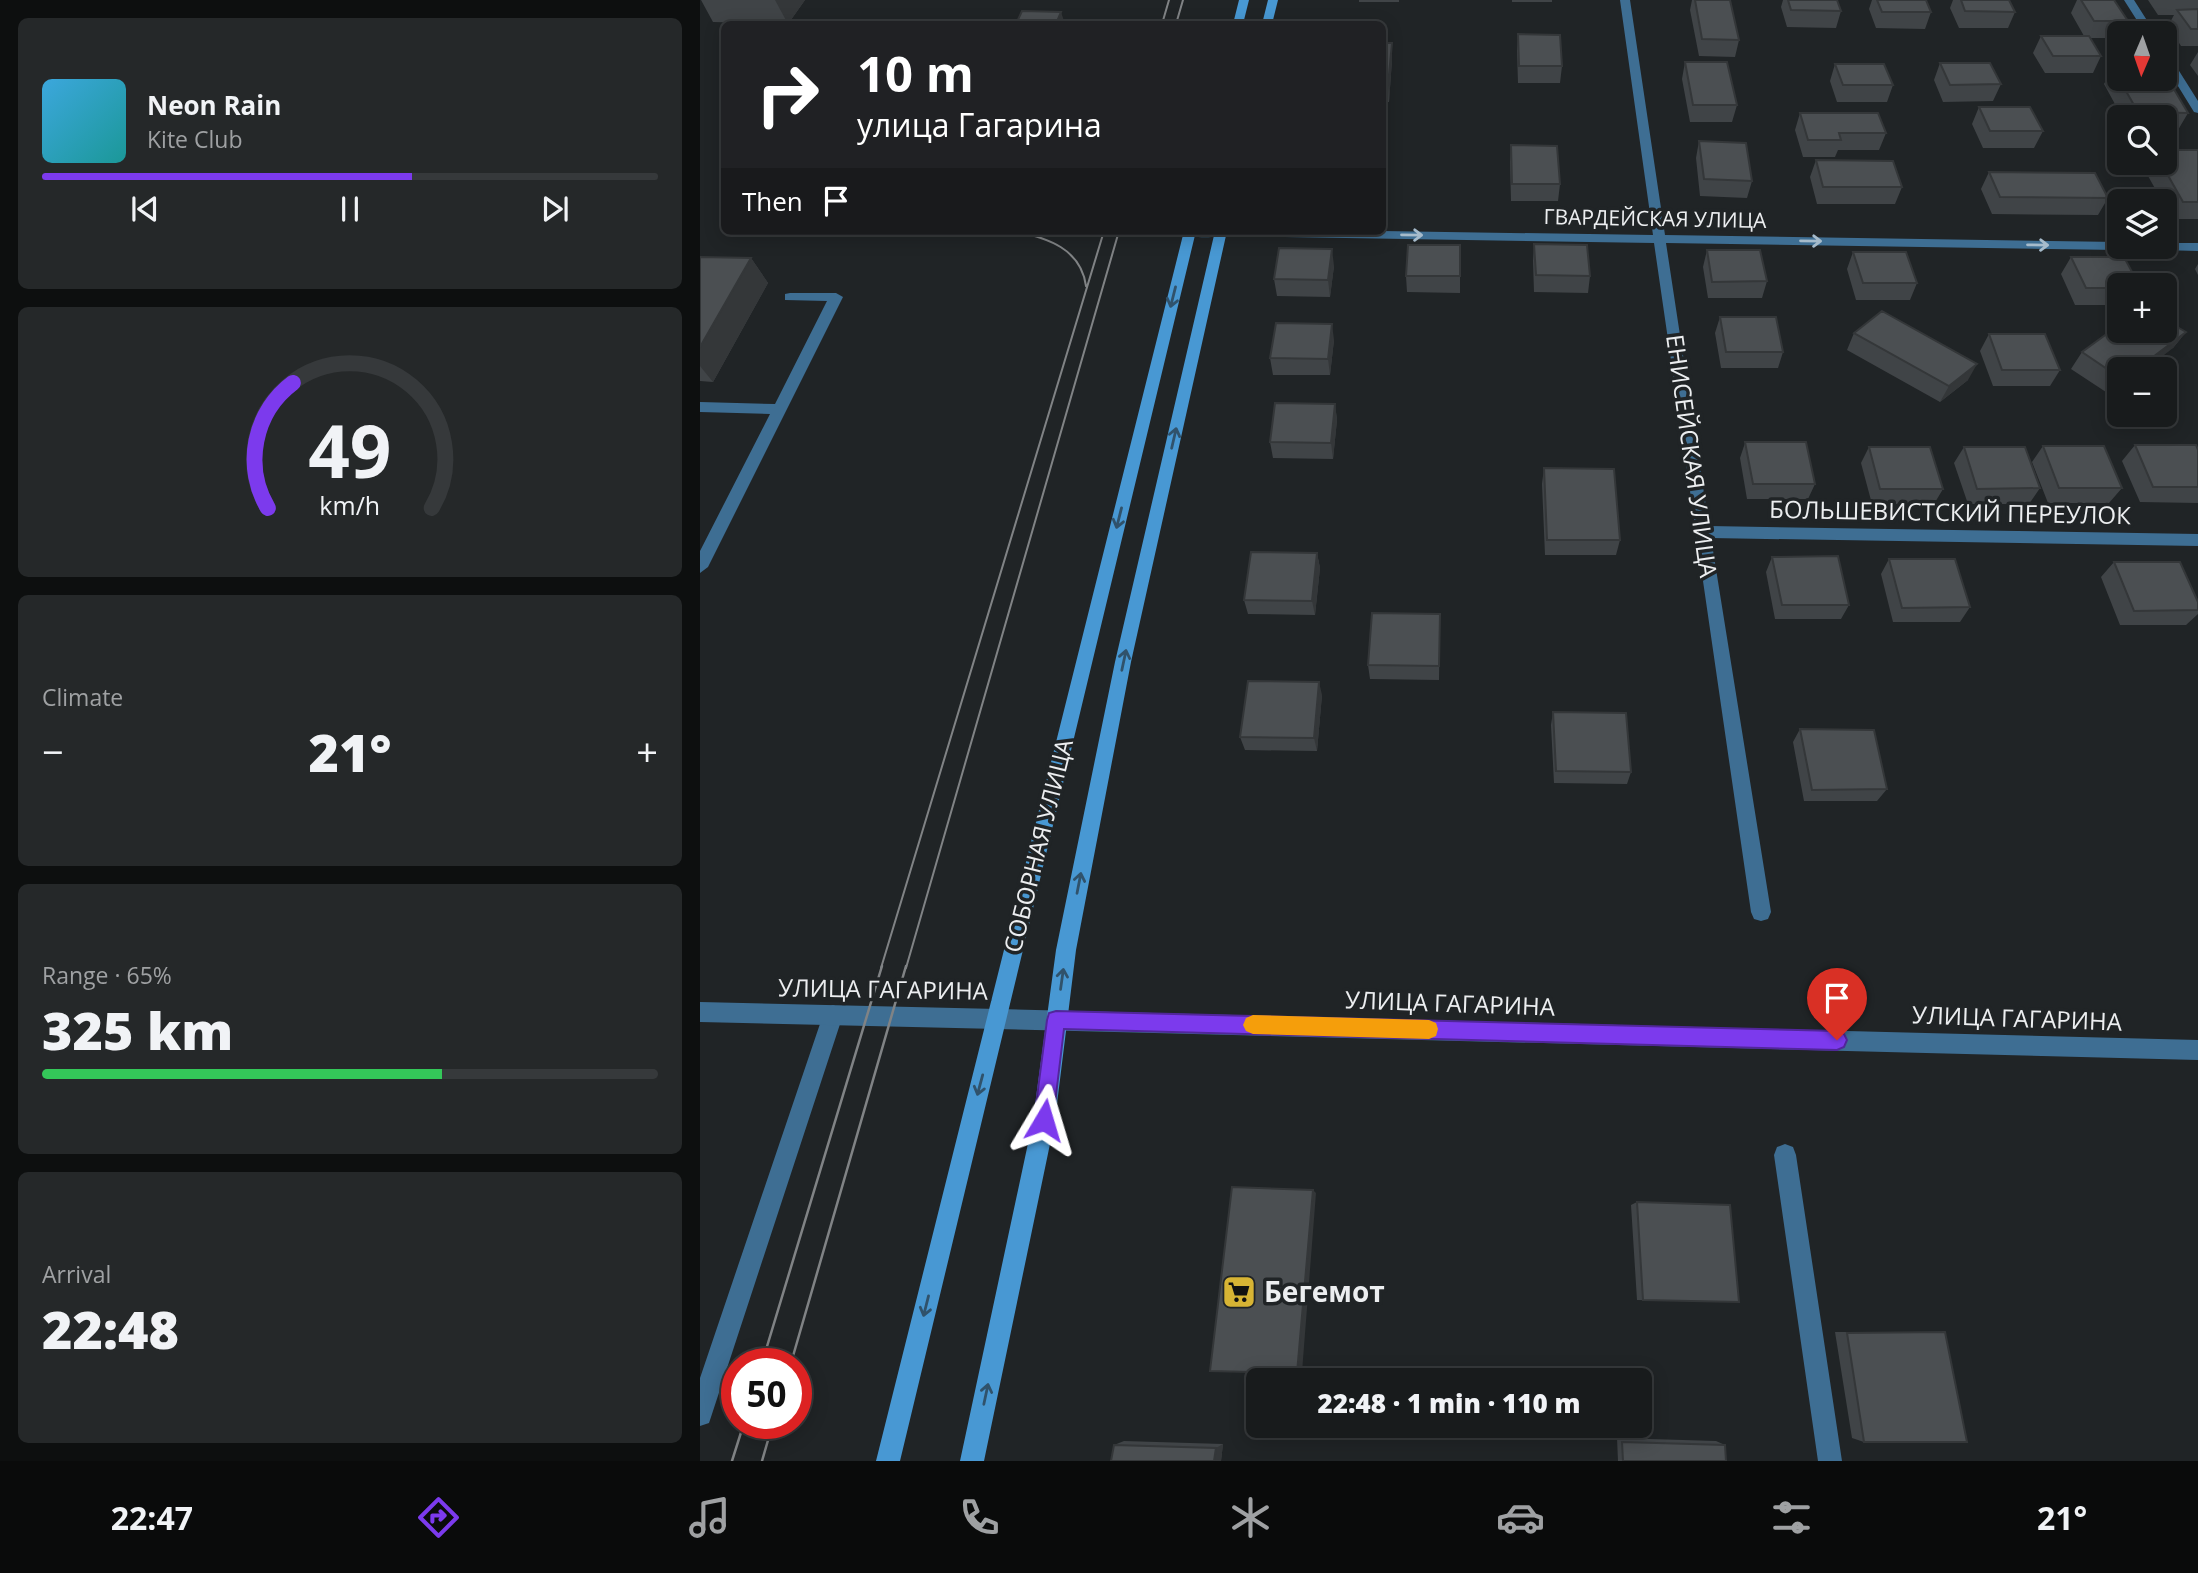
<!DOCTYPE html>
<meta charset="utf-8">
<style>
body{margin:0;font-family:"Open Sans",sans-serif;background:#252829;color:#f1f3f6;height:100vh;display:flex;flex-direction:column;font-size:26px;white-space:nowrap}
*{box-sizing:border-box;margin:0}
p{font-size:23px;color:#9fa1a3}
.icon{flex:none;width:38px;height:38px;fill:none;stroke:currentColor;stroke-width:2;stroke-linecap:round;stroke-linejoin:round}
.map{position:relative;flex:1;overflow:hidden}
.sheet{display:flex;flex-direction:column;gap:18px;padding:18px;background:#0d0f0f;width:700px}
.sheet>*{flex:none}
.hud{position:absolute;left:21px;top:21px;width:665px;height:214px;border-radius:10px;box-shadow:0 4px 18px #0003,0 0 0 2px #36393b;background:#202124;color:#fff;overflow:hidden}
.needle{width:46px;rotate:182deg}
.tools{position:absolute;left:1407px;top:21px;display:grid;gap:14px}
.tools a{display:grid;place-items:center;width:70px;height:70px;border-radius:10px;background:#181b1c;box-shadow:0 4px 18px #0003,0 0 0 2px #36393b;font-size:35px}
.speed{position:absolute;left:21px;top:1348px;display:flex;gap:14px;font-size:35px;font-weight:700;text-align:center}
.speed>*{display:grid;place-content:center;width:91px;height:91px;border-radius:50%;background:#181b1c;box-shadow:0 4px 18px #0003,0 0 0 2px #36393b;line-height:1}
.speed .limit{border:10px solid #d22;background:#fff;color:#111}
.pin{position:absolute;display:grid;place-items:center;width:60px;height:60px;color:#fff;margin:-72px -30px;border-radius:50% 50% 50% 0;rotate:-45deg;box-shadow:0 0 7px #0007}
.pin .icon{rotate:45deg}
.me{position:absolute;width:77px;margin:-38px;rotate:7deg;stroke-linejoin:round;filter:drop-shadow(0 0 5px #0008)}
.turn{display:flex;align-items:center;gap:24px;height:147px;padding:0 21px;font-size:32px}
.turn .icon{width:91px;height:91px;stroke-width:2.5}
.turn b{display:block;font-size:49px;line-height:60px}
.then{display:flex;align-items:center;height:66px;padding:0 21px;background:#0003;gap:14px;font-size:26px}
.big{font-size:52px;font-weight:800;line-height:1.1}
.sheet .card{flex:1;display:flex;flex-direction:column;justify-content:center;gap:10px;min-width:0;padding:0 24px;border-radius:10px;background:#252829}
.sheet .dial{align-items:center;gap:0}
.dial svg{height:182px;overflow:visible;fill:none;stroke:#36393b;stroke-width:7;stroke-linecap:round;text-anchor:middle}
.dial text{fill:#f1f3f6;stroke:none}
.song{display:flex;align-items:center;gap:21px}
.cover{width:84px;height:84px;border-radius:10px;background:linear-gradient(135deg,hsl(200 70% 55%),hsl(180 70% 35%))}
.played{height:7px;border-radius:4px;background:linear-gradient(90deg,#7c3aed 60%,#36393b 60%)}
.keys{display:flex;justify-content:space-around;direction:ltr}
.heat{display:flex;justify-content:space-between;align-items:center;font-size:38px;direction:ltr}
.charge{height:10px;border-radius:5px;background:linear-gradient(90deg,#34c759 65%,#36393b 0)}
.trip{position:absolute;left:546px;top:1368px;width:406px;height:70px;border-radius:10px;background:#181b1c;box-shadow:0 4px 18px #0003,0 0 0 2px #36393b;font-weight:800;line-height:70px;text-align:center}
.tab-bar{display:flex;height:112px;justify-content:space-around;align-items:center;background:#0a0b0b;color:#9fa1a3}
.tab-bar .icon{width:49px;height:49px}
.tab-bar .active{color:#7c3aed}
.tab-bar b{font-size:32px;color:#f1f3f6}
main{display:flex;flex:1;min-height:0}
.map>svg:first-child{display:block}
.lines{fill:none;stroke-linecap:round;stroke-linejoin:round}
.service{fill:#3e6e93;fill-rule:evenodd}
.minor{fill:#3e6e93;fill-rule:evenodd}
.tertiary{fill:#3e6e93;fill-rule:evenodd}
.secondary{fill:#4898d3;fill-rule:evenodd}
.tram-far1{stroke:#808385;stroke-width:2}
.tram{stroke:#808385;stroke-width:2.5}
.wall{fill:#404447}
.shaded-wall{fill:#343739}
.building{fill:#4b4f52;stroke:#343739;stroke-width:2}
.oneway{stroke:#a6bbcb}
.oneway2{stroke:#30526b}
.route{fill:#7c3aed;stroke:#51269a;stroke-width:2}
.slow{fill:#f59e0b}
.labels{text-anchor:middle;stroke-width:7;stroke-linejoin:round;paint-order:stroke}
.far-street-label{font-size:21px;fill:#eceef0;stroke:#202426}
.street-label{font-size:24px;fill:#eceef0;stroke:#202426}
.near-poi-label{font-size:28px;font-weight:bold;fill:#eceef0;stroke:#202426;text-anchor:start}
</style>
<main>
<section class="sheet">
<div class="card">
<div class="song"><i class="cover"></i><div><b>Neon Rain</b><p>Kite Club</p></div></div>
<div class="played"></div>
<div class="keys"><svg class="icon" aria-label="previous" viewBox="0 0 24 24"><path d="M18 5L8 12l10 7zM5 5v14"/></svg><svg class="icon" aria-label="pause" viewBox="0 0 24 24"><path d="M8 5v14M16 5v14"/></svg><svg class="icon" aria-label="next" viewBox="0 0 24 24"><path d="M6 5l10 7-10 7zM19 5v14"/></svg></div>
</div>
<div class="card dial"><svg viewBox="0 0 100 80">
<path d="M14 69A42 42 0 1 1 86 69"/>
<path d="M14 69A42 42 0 0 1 25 14" stroke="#7c3aed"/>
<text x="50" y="56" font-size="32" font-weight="700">49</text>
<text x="50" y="72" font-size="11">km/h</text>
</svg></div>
<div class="card"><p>Climate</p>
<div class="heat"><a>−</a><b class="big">21°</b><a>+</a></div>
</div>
<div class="card"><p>Range · 65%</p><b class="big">325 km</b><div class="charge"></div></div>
<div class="card"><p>Arrival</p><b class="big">22:48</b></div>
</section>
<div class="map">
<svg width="1498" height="1461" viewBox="0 0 1498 1461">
<rect width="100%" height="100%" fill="#202426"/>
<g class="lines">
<path class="service" d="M920,0H930L965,235L1419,242V247H1425L1419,250L966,243L1009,526L1498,534V546L1011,538L1071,912L1068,919L1061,921L1054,919L1051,912L954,243L521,236L515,232L682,231L953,235Z
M1424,0H1434L1455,33H1445Z
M1465,54L1469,55L1498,101V113L1494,112L1465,65Z
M1465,243H1498V251L1461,250L1459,247H1465Z
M90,293H136L143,297L8,567L0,573V551L70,414L0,412V402L75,404L127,301L85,300V294Z
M133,1005L140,1008L143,1015L12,1414L9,1423L0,1426V1378L123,1015L126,1008Z
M1085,1144L1093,1147L1096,1155L1142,1461H1118L1074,1155L1077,1147Z"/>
<path class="minor" d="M483,232V231L527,232C519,239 491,239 483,232Z
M298,1009L1498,1040V1060L298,1029L291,1026L288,1019L291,1012Z"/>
<path class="tertiary" d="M0,1002L298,1009L305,1012L308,1019L305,1026L298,1029L0,1022Z"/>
<path class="secondary" d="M539,0H549L543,24H533Z
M568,0H578L572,24H562Z
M484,231H496L200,1461H176Z
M515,231H527L431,662L376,950L355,1120L284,1461H260L333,1120L356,950L415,662Z"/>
<path class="tram-far1" d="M462,24L469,0
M476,24L483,0
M315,231C348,238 381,249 386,286
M181,968L404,231
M206,968L419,231"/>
<path class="tram" d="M62,1363L182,966
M91,1363L206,966
M32,1461L44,1423
M62,1461L73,1423"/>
</g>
<path class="wall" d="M1,0H105L88,24L13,22Z
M659,0H699V2H659Z
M812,0H852V2H812Z
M992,0H1030L1039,40L1035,57L999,56L990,10Z
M1083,0H1137L1141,11L1136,28L1087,27L1081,7Z
M1172,0H1226L1231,12L1225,29L1176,28L1169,9Z
M1253,0H1309L1315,12L1308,28H1259L1250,8Z
M1377,0H1414L1428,21L1422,33H1419V38H1390L1401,56L1393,73H1345L1333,53L1341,36H1384L1371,13Z
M1448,0H1498V46H1481L1468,26L1474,15H1458Z
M818,34L862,66L860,83H818L817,51Z
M682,43H692V60L689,102H682Z
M1498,52V76L1490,65Z
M985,62L1037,105L1032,122H990L982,79Z
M1240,63L1301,84L1293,101L1243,102L1234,80Z
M1135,64L1193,85L1187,102H1137L1130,81Z
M1413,68L1488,113L1478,130H1465V117H1422L1404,84Z
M1279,107L1343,131L1334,148H1283L1272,124Z
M1100,113L1186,133L1179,150H1138L1135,157H1103L1095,130Z
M999,141L1052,181L1047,198L1000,196L996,158Z
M811,145L860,184L858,201H811L810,162Z
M1498,150V219H1472L1465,206V201H1462L1443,167L1446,163H1465Z
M1116,160L1202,187L1195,204H1117L1110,177Z
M1289,172L1408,198L1398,215L1292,214L1281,189Z
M834,244L890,276L888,293L834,292L833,261Z
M760,245V293L707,292L706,276Z
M1007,250L1067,281L1062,298H1008L1003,267Z
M1153,252L1217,283L1210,300H1156L1147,269Z
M0,257L51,258L68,283L13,382L0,381Z
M1371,257L1419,285V305H1375L1361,274Z
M1498,264V275L1495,269Z
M634,266L630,297L577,296L574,279Z
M1020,317L1083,352L1078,368H1021L1015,333Z
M1486,332L1473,348L1419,369V390L1412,396L1371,369L1382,352Z
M1154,333L1268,380L1240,402L1147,350Z
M1289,334L1360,370L1350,386H1293L1280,351Z
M634,340L630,375H573L570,358Z
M635,404L637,420L633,459L573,458L570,442Z
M1045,443L1115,484L1108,499H1047L1040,458Z
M1435,445L1498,450V503L1440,502L1422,461Z
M1343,446L1422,488L1409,503H1348L1332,462Z
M1169,447L1243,489L1234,504H1172L1161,463Z
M1264,447L1340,488L1329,504H1268L1254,463Z
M844,468L920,540L916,555H845L842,484Z
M617,553L620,568L615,615L548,614L544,600Z
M1072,557L1149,605L1141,619H1075L1066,572Z
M1189,559L1270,607L1260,622H1193L1181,574Z
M1414,562L1498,602V614L1486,625H1420L1401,577Z
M740,614L739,680L670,679L668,665Z
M622,695L617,751L545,750L540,737Z
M853,712L931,772L927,784L854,783L851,725Z
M1100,729L1187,789L1177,801H1104L1093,742Z
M937,1202L1031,1302L937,1300L931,1205Z
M1135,1332H1245L1164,1442L1152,1438Z
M917,1438L1016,1441L1025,1445L1026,1461H918Z
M424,1441L523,1444L521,1461H411L414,1445Z"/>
<path class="shaded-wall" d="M75,0H105L88,24Z
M361,12L365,24H356Z
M692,43V60L689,102L688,85Z
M632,249L634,266L630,297L628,280Z
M51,258L68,283L13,382L0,366V347Z
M632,324L634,340L630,375L628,359Z
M1486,332L1473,348L1446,369H1437Z
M1277,364L1268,380L1240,402L1249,386Z
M1419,386V390L1412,396Z
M635,404L637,420L633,459L631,443Z
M617,553L620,568L615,615L612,601Z
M619,682L622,695L617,751L614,738Z
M613,1190L616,1193L602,1372L597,1373Z
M523,1444L521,1461H514L516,1448Z"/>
<path class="building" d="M995,0H1030L1039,40L1002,39Z
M1088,0H1137L1141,11L1091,10Z
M1177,0H1226L1231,12H1182Z
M1261,0H1309L1315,12L1265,11Z
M1381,0H1414L1428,21H1394Z
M1498,9V29H1491L1477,10Z
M322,11L361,12L356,24H316Z
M818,34L860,35L862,66H819Z
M1341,36H1389L1401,56H1353Z
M682,43H692L688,85H682Z
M985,62H1027L1037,105H993Z
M1240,63H1290L1301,84L1250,85Z
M1135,64H1184L1193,85H1143Z
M1413,68H1419V78Z
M1465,74L1488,113L1438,112L1419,79H1465Z
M1279,107H1330L1343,131H1290Z
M1100,113H1178L1186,133H1139L1141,140H1108Z
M999,141L1046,143L1052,181L1004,179Z
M811,145L857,146L860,184H812Z
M1465,150H1498V202H1483L1461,163H1465Z
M1116,160L1193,161L1202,187H1123Z
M1289,172L1395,173L1408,198L1300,197Z
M834,244L887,245L890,276L836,275Z
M708,245H760V276H706Z
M579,248L632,249L628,280L574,279Z
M1007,250H1060L1067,281L1012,282Z
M1153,252H1206L1217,283H1163Z
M0,257L51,258L0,347Z
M1371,257H1424L1439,285H1419V288H1386Z
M1182,311L1277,364L1249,386L1154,333Z
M1020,317H1076L1083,352H1026Z
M1465,320L1486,332L1437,369H1419V377L1382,352L1419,325V331H1465Z
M576,323L632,324L628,359L570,358Z
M1289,334H1345L1360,370H1302Z
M575,403L635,404L631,443L570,442Z
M1045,442H1106L1115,484H1053Z
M1435,445H1496L1498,450V487H1453Z
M1343,446H1404L1422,488H1359Z
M1169,447H1230L1243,489H1180Z
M1264,447H1325L1340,488L1277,489Z
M844,468L914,469L920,540H847Z
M551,552L617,553L612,601L544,600Z
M1138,556L1149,605H1082L1072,557Z
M1189,559H1255L1270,607L1202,608Z
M1414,562H1480L1498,602V610L1434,611Z
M672,613L740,614L739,666L668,665Z
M548,681L619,682L614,738L540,737Z
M853,712L926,713L931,772L856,771Z
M1100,729L1174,730L1187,789L1112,790Z
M532,1187L613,1190L597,1373L510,1371Z
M937,1202L1030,1205L1039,1302L943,1300Z
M1245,1332L1267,1442H1164L1147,1333Z
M922,1442L1025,1445L1026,1461H923Z
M414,1445L516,1448L514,1461H411Z"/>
<defs><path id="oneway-shaft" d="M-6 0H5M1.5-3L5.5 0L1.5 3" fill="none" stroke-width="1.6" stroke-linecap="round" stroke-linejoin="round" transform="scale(1.75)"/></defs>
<g class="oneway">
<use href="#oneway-shaft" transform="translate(712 235) rotate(1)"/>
<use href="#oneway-shaft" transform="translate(1111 241) rotate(1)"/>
<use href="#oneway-shaft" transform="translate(1338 245) rotate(1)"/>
</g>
<g class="oneway2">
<use href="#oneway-shaft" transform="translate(473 297) rotate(104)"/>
<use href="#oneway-shaft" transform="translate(474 438) rotate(-77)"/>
<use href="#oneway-shaft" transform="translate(419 518) rotate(104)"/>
<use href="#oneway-shaft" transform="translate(424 660) rotate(-78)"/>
<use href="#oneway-shaft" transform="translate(379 883) rotate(-79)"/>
<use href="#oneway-shaft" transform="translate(362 979) rotate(-82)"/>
<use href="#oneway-shaft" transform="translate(280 1085) rotate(105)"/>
<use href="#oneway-shaft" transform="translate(226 1306) rotate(104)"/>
<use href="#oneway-shaft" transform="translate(286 1394) rotate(-78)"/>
</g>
<path class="route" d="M356,1011L1137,1031L1144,1034L1147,1040L1144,1047L1137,1050L364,1029L353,1120L350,1127L344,1130L337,1127L334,1120L347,1020L349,1013Z"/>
<path class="slow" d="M553,1015L729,1020L736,1023L738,1029L736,1036L729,1039L553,1034L546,1031L543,1025L546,1018Z"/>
<defs>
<symbol id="supermarket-square" viewBox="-11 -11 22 22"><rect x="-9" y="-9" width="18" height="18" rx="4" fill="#d7b434" stroke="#202426"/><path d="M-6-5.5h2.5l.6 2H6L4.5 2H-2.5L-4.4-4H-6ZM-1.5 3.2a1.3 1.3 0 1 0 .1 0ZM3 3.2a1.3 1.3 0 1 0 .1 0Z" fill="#111"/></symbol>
</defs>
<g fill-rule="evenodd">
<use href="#supermarket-square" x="520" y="1273" width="38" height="38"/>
</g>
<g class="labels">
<g class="far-street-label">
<text transform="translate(955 219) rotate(1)" y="7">ГВАРДЕЙСКАЯ УЛИЦА</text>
</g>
<g class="street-label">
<text transform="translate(991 456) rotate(82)" y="8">ЕНИСЕЙСКАЯ УЛИЦА</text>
<text transform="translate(1250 513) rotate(1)" y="8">БОЛЬШЕВИСТСКИЙ ПЕРЕУЛОК</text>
<text transform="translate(339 846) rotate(-76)" y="8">СОБОРНАЯ УЛИЦА</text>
<text transform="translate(183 990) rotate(1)" y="8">УЛИЦА ГАГАРИНА</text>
<text transform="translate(750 1004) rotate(2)" y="8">УЛИЦА ГАГАРИНА</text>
<text transform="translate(1317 1019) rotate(2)" y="8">УЛИЦА ГАГАРИНА</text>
</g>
<g class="near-poi-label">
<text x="564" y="1302">Бегемот</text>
</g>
</g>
</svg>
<div class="tools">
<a><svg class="needle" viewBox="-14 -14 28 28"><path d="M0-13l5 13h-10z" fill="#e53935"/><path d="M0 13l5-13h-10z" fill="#9fa1a3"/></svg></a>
<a><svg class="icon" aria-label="search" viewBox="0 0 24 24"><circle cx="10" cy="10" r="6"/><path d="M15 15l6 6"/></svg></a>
<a><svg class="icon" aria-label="layers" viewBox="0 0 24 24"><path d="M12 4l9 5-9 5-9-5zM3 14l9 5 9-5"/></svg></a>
<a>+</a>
<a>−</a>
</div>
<div class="speed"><div class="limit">50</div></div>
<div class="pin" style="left:1137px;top:1040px;background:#d93025"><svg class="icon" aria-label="arrive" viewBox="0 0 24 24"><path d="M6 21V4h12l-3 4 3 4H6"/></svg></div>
<svg class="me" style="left:344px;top:1120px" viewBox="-20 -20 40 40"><path d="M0-17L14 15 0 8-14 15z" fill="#7c3aed" stroke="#fff" stroke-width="4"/></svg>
<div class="trip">22:48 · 1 min · 110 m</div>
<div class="hud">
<div class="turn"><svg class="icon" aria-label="right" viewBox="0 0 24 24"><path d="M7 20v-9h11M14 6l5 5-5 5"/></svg><div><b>10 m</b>улица Гагарина</div></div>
<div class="then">Then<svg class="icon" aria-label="arrive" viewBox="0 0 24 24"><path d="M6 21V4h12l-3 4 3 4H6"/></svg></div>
</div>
</div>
</main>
<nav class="tab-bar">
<b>22:47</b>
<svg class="icon active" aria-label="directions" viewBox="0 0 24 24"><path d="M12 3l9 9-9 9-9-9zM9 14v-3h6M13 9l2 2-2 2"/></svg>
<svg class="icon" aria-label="music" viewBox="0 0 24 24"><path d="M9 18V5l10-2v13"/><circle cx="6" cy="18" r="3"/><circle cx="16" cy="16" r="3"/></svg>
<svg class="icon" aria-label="phone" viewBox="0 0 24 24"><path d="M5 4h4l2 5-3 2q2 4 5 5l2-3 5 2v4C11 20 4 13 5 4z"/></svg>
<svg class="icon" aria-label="climate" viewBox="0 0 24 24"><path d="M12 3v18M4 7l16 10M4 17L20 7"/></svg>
<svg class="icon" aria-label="car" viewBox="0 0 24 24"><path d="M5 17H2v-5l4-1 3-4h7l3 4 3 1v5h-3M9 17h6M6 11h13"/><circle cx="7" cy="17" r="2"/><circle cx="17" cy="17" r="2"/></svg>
<svg class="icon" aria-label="filters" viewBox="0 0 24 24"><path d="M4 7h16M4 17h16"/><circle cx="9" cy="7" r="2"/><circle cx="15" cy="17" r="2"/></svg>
<b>21°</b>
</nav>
